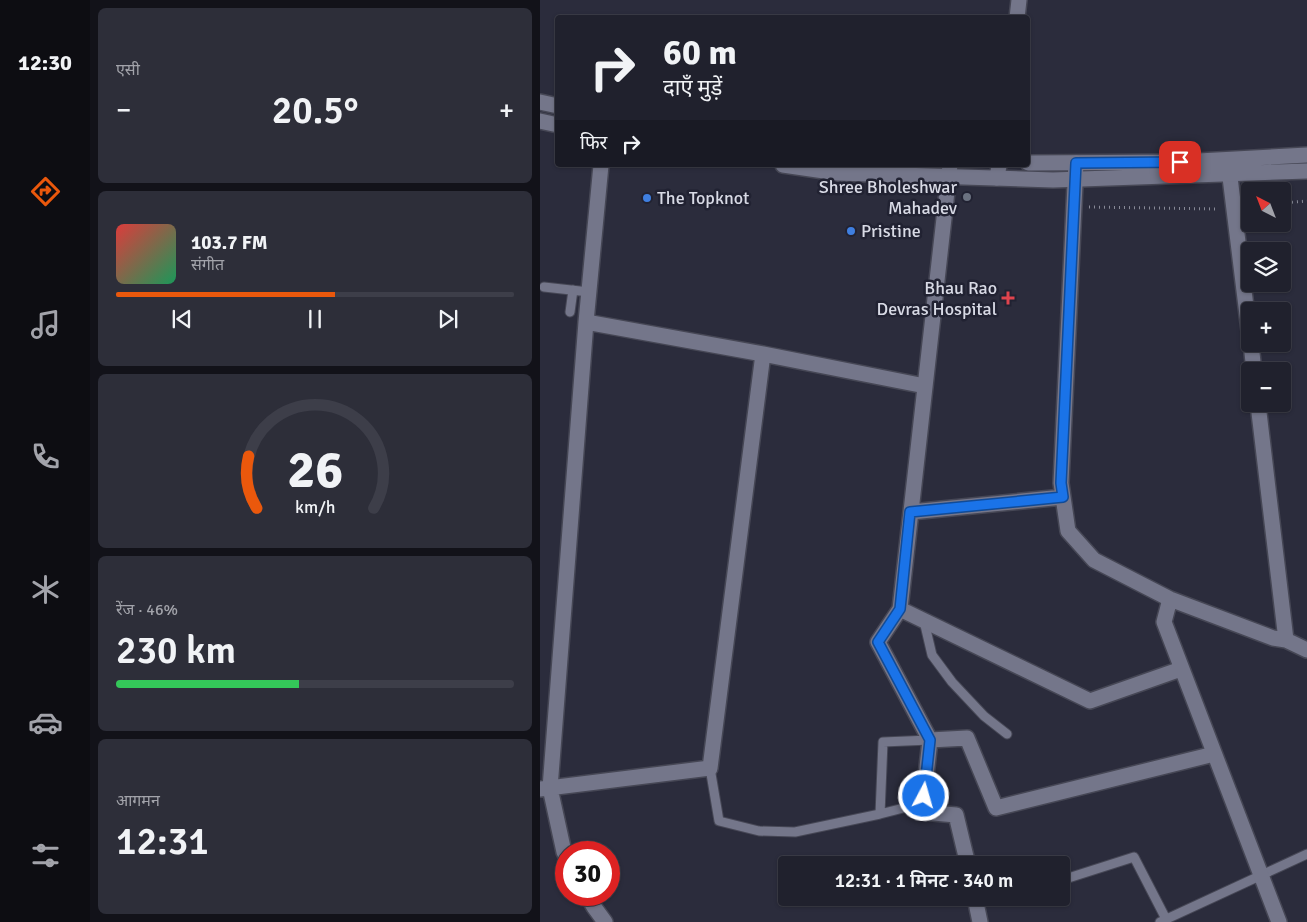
<!DOCTYPE html>
<html lang="hi">
<meta charset="utf-8">
<style>
body{margin:0;font-family:Signika,"Noto Sans Devanagari",sans-serif;background:#2d2e39;color:#f1f3f6;height:100vh;display:flex;flex-direction:column;font-size:19px;white-space:nowrap}
*{box-sizing:border-box;margin:0}
p{font-size:16px;color:#a2a3aa}
.icon{flex:none;width:28px;height:28px;fill:none;stroke:currentColor;stroke-width:2;stroke-linecap:round;stroke-linejoin:round}
.map{position:relative;flex:1;overflow:hidden}
.details{display:flex;flex-direction:column;gap:8px;padding:8px;background:#121219;width:450px}
.details>*{flex:none}
.banner{position:absolute;left:15px;top:15px;width:475px;height:152px;border-radius:5px;box-shadow:0 1px 4px #0004,0 0 0 1px #3d3e49;background:#20212d;color:#f1f3f6;overflow:hidden}
.needle{width:32px;rotate:318deg}
.fabs{position:absolute;left:701px;top:182px;display:grid;gap:10px}
.fabs a{display:grid;place-items:center;width:50px;height:50px;border-radius:5px;background:#20212d;box-shadow:0 1px 4px #0004,0 0 0 1px #3d3e49;font-size:25px}
.speed{position:absolute;left:15px;top:841px;display:flex;gap:10px;font-size:25px;font-weight:700;text-align:center}
.speed>*{display:grid;place-content:center;width:65px;height:65px;border-radius:50%;background:#20212d;box-shadow:0 1px 4px #0004,0 0 0 1px #3d3e49;line-height:1}
.speed .limit{border:8px solid #d22;background:#fff;color:#111}
.pin{position:absolute;display:grid;place-items:center;width:42px;height:42px;color:#fff;margin:-21px;border-radius:10px;box-shadow:0 2px 8px #0006}
.me{position:absolute;width:55px;margin:-28px;rotate:6deg;stroke-linejoin:round;filter:drop-shadow(0 0 4px #0008)}
.turn{display:flex;align-items:center;gap:18px;height:105px;padding:0 25px;font-size:22px}
.turn .icon{width:65px;height:65px;stroke-width:2.5}
.turn b{display:block;font-size:35px;line-height:42px}
.then{display:flex;align-items:center;height:48px;padding:0 25px;background:#0003;gap:10px;font-size:19px}
.big{font-size:38px;font-weight:600;line-height:1.1}
.details .card{flex:1;display:flex;flex-direction:column;justify-content:center;gap:8px;min-width:0;padding:0 18px;border-radius:8px;background:#2d2e39}
.details .dial{align-items:center;gap:0}
.dial svg{height:130px;overflow:visible;fill:none;stroke:#3d3e49;stroke-width:7;stroke-linecap:round;text-anchor:middle}
.dial text{fill:#f1f3f6;stroke:none}
.song{display:flex;align-items:center;gap:15px}
.cover{width:60px;height:60px;border-radius:8px;background:linear-gradient(135deg,hsl(0 70% 55%),hsl(150 70% 35%))}
.played{height:5px;border-radius:2px;background:linear-gradient(90deg,#ea580c 55%,#3d3e49 55%)}
.keys{display:flex;justify-content:space-around;direction:ltr}
.heat{display:flex;justify-content:space-between;align-items:center;font-size:28px;direction:ltr}
.charge{height:8px;border-radius:4px;background:linear-gradient(90deg,#34c759 46%,#3d3e49 0)}
.trip{position:absolute;left:238px;top:856px;width:292px;height:50px;border-radius:5px;background:#20212d;box-shadow:0 1px 4px #0004,0 0 0 1px #3d3e49;font-weight:600;line-height:50px;text-align:center}
main{display:flex;flex:1;min-height:0}
.tab-bar{display:flex;flex-direction:column;width:90px;justify-content:space-around;align-items:center;background:#0d0d12;color:#a2a3aa}
.tab-bar .icon{width:35px;height:35px}
.tab-bar .on{color:#ea580c}
.tab-bar b{font-size:22px;color:#f1f3f6}
.map>svg:first-child{display:block}
.lines{fill:none;stroke-linecap:round;stroke-linejoin:round}
.lane-casing{stroke:#464755;stroke-width:11}
.street-casing{stroke:#464755;stroke-width:18}
.secondary-casing{stroke:#464755;stroke-width:18}
.path{stroke:#888a97;stroke-width:3;stroke-dasharray:1 4;stroke-linecap:butt}
.lane{stroke:#74768a;stroke-width:9}
.street{stroke:#74768a;stroke-width:15}
.secondary{stroke:#74768a;stroke-width:15}
.route-casing{stroke:#114b97;stroke-width:12}
.route{stroke:#1a73e8;stroke-width:9}
.worship-dot{fill:#6b7280;stroke:#212232;stroke-width:2}
.shop-dot{fill:#3f7fe0;stroke:#212232;stroke-width:2}
.health-dot{fill:#e0444e;stroke:#212232;stroke-width:2}
.labels{text-anchor:middle;stroke-width:5;stroke-linejoin:round;paint-order:stroke}
.poi-label{font-size:18px;fill:#d8dae5;stroke:#212232;text-anchor:end}
</style>
<main>
<nav class="tab-bar">
<b>12:30</b>
<svg class="icon on" aria-label="directions" viewBox="0 0 24 24"><path d="M12 3l9 9-9 9-9-9zM9 14v-3h6M13 9l2 2-2 2"/></svg>
<svg class="icon" aria-label="music" viewBox="0 0 24 24"><path d="M9 18V5l10-2v13"/><circle cx="6" cy="18" r="3"/><circle cx="16" cy="16" r="3"/></svg>
<svg class="icon" aria-label="phone" viewBox="0 0 24 24"><path d="M5 4h4l2 5-3 2q2 4 5 5l2-3 5 2v4C11 20 4 13 5 4z"/></svg>
<svg class="icon" aria-label="climate" viewBox="0 0 24 24"><path d="M12 3v18M4 7l16 10M4 17L20 7"/></svg>
<svg class="icon" aria-label="car" viewBox="0 0 24 24"><path d="M5 17H2v-5l4-1 3-4h7l3 4 3 1v5h-3M9 17h6M6 11h13"/><circle cx="7" cy="17" r="2"/><circle cx="17" cy="17" r="2"/></svg>
<svg class="icon" aria-label="filters" viewBox="0 0 24 24"><path d="M4 7h16M4 17h16"/><circle cx="9" cy="7" r="2"/><circle cx="15" cy="17" r="2"/></svg>
</nav>
<section class="details">
<div class="card"><p>एसी</p>
<div class="heat"><a>−</a><b class="big">20.5°</b><a>+</a></div>
</div>
<div class="card">
<div class="song"><i class="cover"></i><div><b>103.7 FM</b><p>संगीत</p></div></div>
<div class="played"></div>
<div class="keys"><svg class="icon" aria-label="previous" viewBox="0 0 24 24"><path d="M18 5L8 12l10 7zM5 5v14"/></svg><svg class="icon" aria-label="pause" viewBox="0 0 24 24"><path d="M8 5v14M16 5v14"/></svg><svg class="icon" aria-label="next" viewBox="0 0 24 24"><path d="M6 5l10 7-10 7zM19 5v14"/></svg></div>
</div>
<div class="card dial"><svg viewBox="0 0 100 80">
<path d="M14 69A42 42 0 1 1 86 69"/>
<path d="M14 69A42 42 0 0 1 9 37" stroke="#ea580c"/>
<text x="50" y="56" font-size="32" font-weight="700">26</text>
<text x="50" y="72" font-size="11">km/h</text>
</svg></div>
<div class="card"><p>रेंज · 46%</p><b class="big">230 km</b><div class="charge"></div></div>
<div class="card"><p>आगमन</p><b class="big">12:31</b></div>
</section>
<div class="map">
<svg width="767" height="922" viewBox="0 0 767 922">
<rect width="100%" height="100%" fill="#2b2c3c"/>
<g class="lines">
<defs>
<path id="lane" d="M4,287L49,292
M30,312L33,290
M384,621L392,655L412,682L444,716L467,734
M170,768L179,821L219,831L255,832L340,814L383,803
M340,814L343,742L390,740
M522,880L594,857L626,919
M620,922L767,854"/>
<path id="street" d="M477,18L479,0
M688,161L710,339
M536,163L521,483L528,531L554,560L630,599L733,638L746,640L767,650
M410,165L360,609L338,642L390,740L382,812L416,815L428,865
M457,178L459,165
M46,322L223,354L385,386
M711,344L714,371
M718,404L746,640
M371,512L523,497
M630,599L624,622L739,922
M360,609L550,701L641,669
M390,740L427,738L456,808L674,754
M0,789L170,768L223,354
M26,856L24,852L10,788L46,322L61,165
M47,895L54,907L65,922
M435,898L440,922"/>
<path id="secondary" d="M0,102L18,106
M0,121L18,125
M488,163L640,162L767,155
M243,165L298,173L513,180L767,171"/>
</defs>
<use href="#lane" class="lane-casing"/>
<use href="#street" class="street-casing"/>
<use href="#secondary" class="secondary-casing"/>
<path class="path" d="M742,203L767,201
M549,207L678,209"/>
<use href="#lane" class="lane"/>
<use href="#street" class="street"/>
<use href="#secondary" class="secondary"/>
</g>
<g class="lines">
<defs>
<path id="route" d="M384,796L390,740L338,642L360,609L370,512L523,497L521,483L536,163L640,162"/>
</defs>
<use href="#route" class="route-casing"/>
<use href="#route" class="route"/>
</g>
<circle class="worship-dot" cx="427" cy="197" r="5"/>
<g class="shop-dot">
<circle cx="107" cy="198" r="5"/>
<circle cx="311" cy="231" r="5"/>
</g>
<path class="health-dot" d="M465.5 290.5h5v5h5v5h-5v5h-5v-5h-5v-5h5z"/>
<g class="labels">
<g class="poi-label">
<text x="417" y="193">Shree Bholeshwar<tspan x="417" dy="21">Mahadev</tspan></text>
<text x="117" y="204" text-anchor="start">The Topknot</text>
<text x="321" y="237" text-anchor="start">Pristine</text>
<text x="457" y="294">Bhau Rao<tspan x="457" dy="21">Devras Hospital</tspan></text>
</g>
</g>
</svg>
<div class="fabs">
<a><svg class="needle" viewBox="-14 -14 28 28"><path d="M0-13l5 13h-10z" fill="#e53935"/><path d="M0 13l5-13h-10z" fill="#a2a3aa"/></svg></a>
<a><svg class="icon" aria-label="layers" viewBox="0 0 24 24"><path d="M12 4l9 5-9 5-9-5zM3 14l9 5 9-5"/></svg></a>
<a>+</a>
<a>−</a>
</div>
<div class="speed"><div class="limit">30</div></div>
<div class="pin" style="left:640px;top:162px;background:#d93025"><svg class="icon" aria-label="arrive" viewBox="0 0 24 24"><path d="M6 21V4h12l-3 4 3 4H6"/></svg></div>
<svg class="me" style="left:384px;top:796px" viewBox="-20 -20 40 40"><circle r="17" fill="#1a73e8" stroke="#fff" stroke-width="3"/><path d="M0-11L8 9 0 5-8 9z" fill="#fff"/></svg>
<div class="trip">12:31 · 1 मिनट · 340 m</div>
<div class="banner">
<div class="turn"><svg class="icon" aria-label="right" viewBox="0 0 24 24"><path d="M7 20v-9h11M14 6l5 5-5 5"/></svg><div><b>60 m</b>दाएँ मुड़ें</div></div>
<div class="then">फिर<svg class="icon" aria-label="right" viewBox="0 0 24 24"><path d="M7 20v-9h11M14 6l5 5-5 5"/></svg></div>
</div>
</div>
</main>
